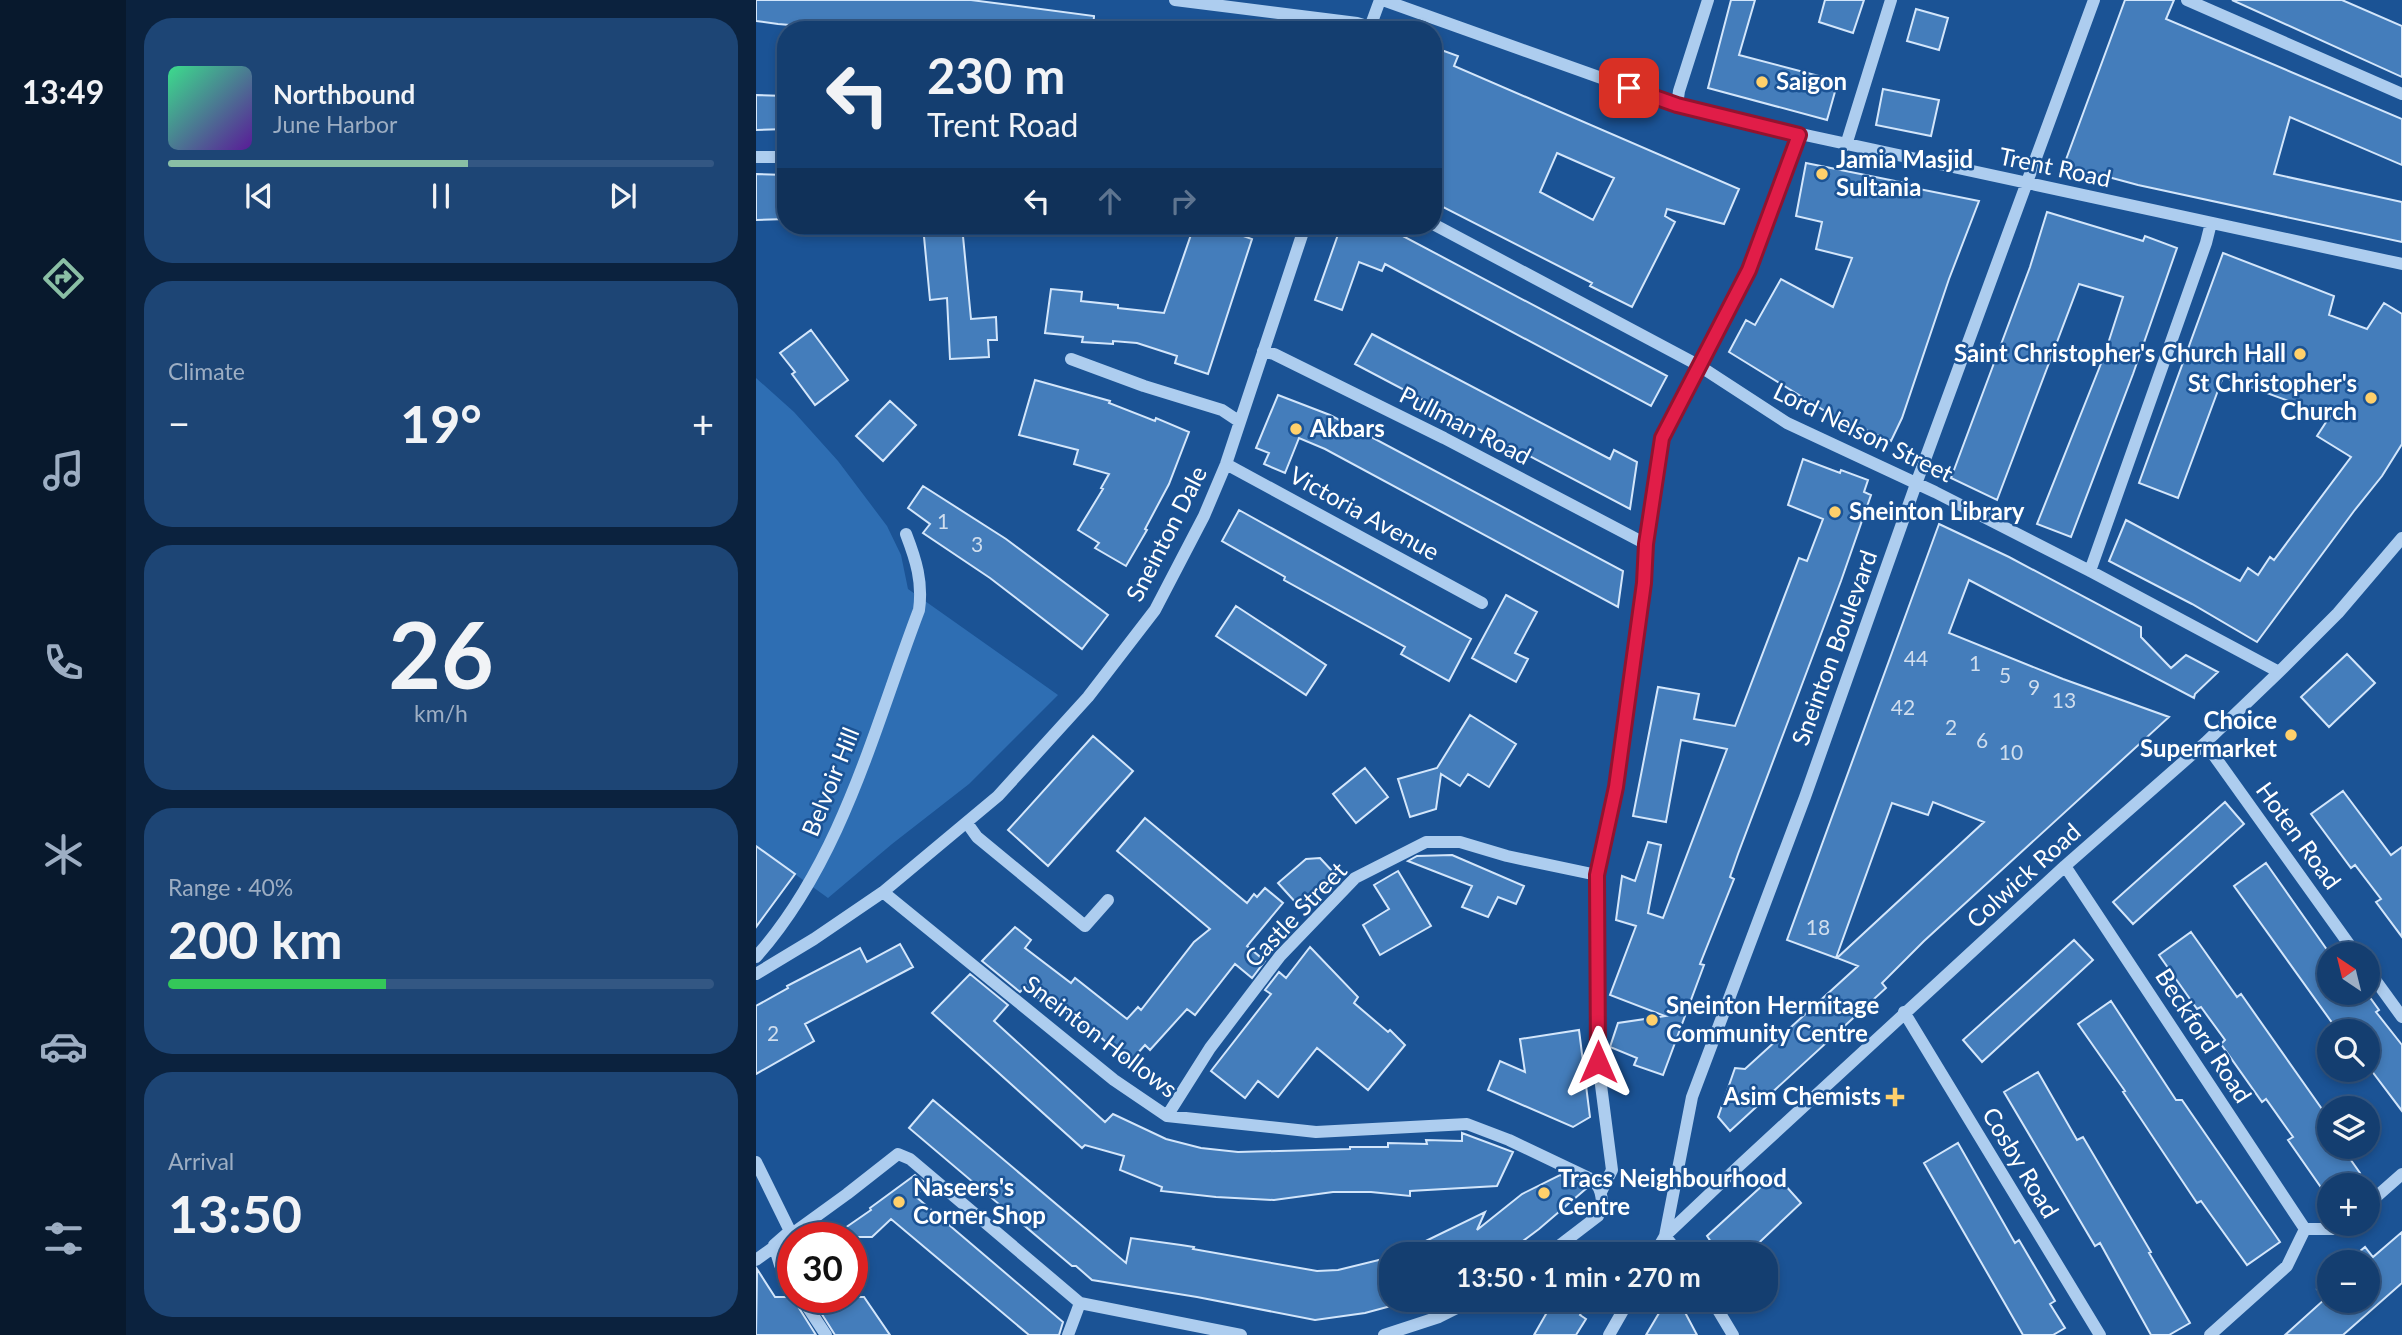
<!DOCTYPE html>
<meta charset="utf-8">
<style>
body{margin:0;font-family:Lato,sans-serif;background:#1d4575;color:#f1f3f6;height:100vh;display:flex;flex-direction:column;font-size:26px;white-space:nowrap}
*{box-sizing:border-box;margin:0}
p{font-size:23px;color:#9daec3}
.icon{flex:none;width:38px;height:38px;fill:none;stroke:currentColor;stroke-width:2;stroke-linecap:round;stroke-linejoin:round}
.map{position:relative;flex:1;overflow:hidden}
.details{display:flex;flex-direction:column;gap:18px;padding:18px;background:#0b223e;width:630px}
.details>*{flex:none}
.top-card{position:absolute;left:21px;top:21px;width:665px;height:214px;border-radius:28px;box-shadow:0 4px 10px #0003,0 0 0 2px #335783;background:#143e70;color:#f1f3f6;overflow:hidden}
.needle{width:46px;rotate:325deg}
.tools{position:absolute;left:1561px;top:942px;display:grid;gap:14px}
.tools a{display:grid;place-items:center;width:63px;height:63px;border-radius:50%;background:#143e70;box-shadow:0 4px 10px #0003,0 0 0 2px #335783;font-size:35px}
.speed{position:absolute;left:21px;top:1222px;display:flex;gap:14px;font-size:35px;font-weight:700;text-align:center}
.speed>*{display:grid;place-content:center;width:91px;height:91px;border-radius:50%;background:#143e70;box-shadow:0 4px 10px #0003,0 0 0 2px #335783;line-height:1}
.speed .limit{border:10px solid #d22;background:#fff;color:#111}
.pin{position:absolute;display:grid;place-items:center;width:60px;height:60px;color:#fff;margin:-30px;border-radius:14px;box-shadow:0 4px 10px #0006}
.me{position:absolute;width:77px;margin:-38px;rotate:0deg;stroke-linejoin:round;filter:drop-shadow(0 0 5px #0008)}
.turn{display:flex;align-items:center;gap:24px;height:147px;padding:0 35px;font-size:32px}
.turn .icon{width:91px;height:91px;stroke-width:2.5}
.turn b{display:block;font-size:49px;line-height:60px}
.lanes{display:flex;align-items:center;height:66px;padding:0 35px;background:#0003;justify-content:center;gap:35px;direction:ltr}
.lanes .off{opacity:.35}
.big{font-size:52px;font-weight:700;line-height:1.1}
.details .card{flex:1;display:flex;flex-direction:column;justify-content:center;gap:10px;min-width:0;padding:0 24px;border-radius:28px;background:#1d4575}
.details .dial{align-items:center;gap:0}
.dial b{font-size:91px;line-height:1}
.song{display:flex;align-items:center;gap:21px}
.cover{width:84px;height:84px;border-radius:10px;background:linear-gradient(135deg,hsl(150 70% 55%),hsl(270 70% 35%))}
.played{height:7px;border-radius:4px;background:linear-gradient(90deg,#8abfa5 55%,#335783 55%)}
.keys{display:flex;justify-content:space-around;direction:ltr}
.heat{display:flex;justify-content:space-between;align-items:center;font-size:38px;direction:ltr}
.charge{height:10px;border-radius:5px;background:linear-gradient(90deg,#34c759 40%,#335783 0)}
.trip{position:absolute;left:623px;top:1242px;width:399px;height:70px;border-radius:28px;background:#143e70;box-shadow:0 4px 10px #0003,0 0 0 2px #335783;font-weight:700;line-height:70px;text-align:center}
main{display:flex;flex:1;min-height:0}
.tab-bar{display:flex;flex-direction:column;width:126px;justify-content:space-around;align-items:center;background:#08192d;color:#9daec3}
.tab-bar .icon{width:49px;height:49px}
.tab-bar .selected{color:#8abfa5}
.tab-bar b{font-size:32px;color:#f1f3f6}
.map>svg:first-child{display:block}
.green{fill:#2e6eb3}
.building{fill:#447dbb;stroke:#d3e6fb;stroke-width:2;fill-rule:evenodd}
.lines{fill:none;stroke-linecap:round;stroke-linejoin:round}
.minor{stroke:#adcdef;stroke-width:12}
.route-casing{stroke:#92132f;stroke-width:18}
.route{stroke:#e11d48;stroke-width:12}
.poi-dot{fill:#ffd06b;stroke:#1b5395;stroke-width:2.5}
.labels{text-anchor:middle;stroke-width:5;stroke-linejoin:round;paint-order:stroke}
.number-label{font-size:21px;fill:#d0deee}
.poi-label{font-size:24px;font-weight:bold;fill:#fff;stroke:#1b5395;text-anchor:start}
.street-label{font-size:24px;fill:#fff;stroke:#1b5395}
</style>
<main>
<nav class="tab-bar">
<b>13:49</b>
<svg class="icon selected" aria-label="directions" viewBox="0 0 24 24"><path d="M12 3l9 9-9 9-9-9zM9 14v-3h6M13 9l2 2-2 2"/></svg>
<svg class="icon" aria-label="music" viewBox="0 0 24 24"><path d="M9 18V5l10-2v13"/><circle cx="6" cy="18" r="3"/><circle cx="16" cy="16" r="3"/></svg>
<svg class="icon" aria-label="phone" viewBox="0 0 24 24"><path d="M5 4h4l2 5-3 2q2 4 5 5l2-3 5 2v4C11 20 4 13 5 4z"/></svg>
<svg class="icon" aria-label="climate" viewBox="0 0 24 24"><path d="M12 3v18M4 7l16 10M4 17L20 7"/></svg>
<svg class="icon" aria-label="car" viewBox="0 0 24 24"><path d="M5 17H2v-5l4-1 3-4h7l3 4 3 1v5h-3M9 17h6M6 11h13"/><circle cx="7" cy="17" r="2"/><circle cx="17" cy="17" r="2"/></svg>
<svg class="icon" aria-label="filters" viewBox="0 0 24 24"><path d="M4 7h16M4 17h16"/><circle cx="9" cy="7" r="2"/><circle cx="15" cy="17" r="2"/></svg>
</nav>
<section class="details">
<div class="card">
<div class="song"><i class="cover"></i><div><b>Northbound</b><p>June Harbor</p></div></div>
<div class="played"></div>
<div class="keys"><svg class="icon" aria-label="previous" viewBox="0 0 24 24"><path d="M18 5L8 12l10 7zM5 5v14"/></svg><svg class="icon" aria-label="pause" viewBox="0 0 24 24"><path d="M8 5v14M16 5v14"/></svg><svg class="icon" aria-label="next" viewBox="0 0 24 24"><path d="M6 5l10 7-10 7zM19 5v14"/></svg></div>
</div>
<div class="card"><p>Climate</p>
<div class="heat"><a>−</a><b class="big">19°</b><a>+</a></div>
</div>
<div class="card dial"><b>26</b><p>km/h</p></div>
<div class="card"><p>Range · 40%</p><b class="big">200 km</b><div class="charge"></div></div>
<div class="card"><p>Arrival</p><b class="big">13:50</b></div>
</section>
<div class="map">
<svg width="1646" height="1335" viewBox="0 0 1646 1335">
<rect width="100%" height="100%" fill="#1b5395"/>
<path class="green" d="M0,378L38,412L82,461L131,526L145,555L152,589L302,695L213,784L136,844L72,898L0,846Z"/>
<path class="building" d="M0,0H215L338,16L337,30H94L22,24L0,21Z
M975,0H999L983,55L1082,81L1071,120L952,88Z
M1069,0H1108L1097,33L1063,22Z
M1369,0H1418L1410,19L1646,119V165L1534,117L1518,174L1646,202V242L1382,185L1308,165Z
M1476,0H1586L1646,26V77Z
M1160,9L1192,18L1183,50L1151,41Z
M677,47L702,56L698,66L983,189L968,224L911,209L909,216L919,222L876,307L834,286L836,283L677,202ZM801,153L858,178L837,220L784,192Z
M1127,89L1183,100L1175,136L1120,125Z
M0,95L30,96V129L0,130Z
M1050,163L1164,186L1163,189L1223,201L1193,279L1146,418L1135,441L1077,416L973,352L990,320L999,325L1025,279L1077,307L1096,258L1060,249L1066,222L1040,216Z
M0,174L30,175V219L0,220Z
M1291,212L1387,241L1389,236L1421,248L1377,374L1315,537L1281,524L1348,356L1367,297L1323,284L1241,500L1195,478L1274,267Z
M167,226H206L215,319L240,317L241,340H232L233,357L194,359L191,298L174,300Z
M438,226H459L496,239L452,374L419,363L421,356L381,343L357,341V344L326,342L327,337L289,333L295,289L326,292L325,301L362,305V308L408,313Z
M585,226H628L911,376L895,406L629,264L626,271L603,262L586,310L559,300Z
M1467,253L1578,296L1573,315L1611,329L1628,303L1646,314V444L1626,476L1598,511L1501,642L1436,604L1353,561L1370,520L1484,581L1492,568L1502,575L1514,557L1518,560L1595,457L1561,436L1574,416L1467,377L1422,498L1383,483Z
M55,330L92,380L59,405L36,374L39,372L24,353Z
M616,334L854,459L858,450L881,462L874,509L599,364Z
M279,380L354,401L353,403L399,421L400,418L433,432L413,484L389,529L391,530L370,566L339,548L343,543L322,530L347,489L345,488L353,474L318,464L322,450L263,435Z
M522,395L574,415L867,571L862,607L569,449L543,438L529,473L508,464L513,453L500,448Z
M134,401L160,425L127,461L100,436Z
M1047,459L1084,473L1085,470L1112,480L1108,492L1115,495L1085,581L982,854L974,877L978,879L944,964L948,965L907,1075L878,1065L881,1058L854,1047L862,1023L909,1016L854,995L880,926L860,920L866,876L879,881L892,842L905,845L892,913L907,918L971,749L925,740L910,822L877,816L902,687L943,694L938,719L979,726L1043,558L1051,561L1067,519L1032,505Z
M167,486L250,539L352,615L326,649L234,578L167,533L174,524L152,508Z
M483,510L715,639L693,681L645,654L649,647L528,580L529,577L466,541Z
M1183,524L1253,557L1385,627V637L1415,668L1430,655L1462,672L1439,694L1438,698L1213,580L1193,633L1307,679L1413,717L1168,941L1126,983L1130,988L974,1131L962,1117L979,1068L989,1069L1102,966L1081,958L1228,822L1177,802L1172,815L1136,803L1080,958L1031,940Z
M750,595L781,612L759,653L772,659L760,682L716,658Z
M480,606L570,665L550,695L460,636Z
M1591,654L1619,683L1573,727L1545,697Z
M714,715L760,744L733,787L712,774L704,786L685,774L680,809L654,817L642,779L681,768Z
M337,736L377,771L292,866L252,830Z
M609,768L632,797L600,823L577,794Z
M1587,791L1635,855L1646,847V937L1620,902L1625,899L1599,865L1595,868L1555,814Z
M1469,802L1488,824L1377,924L1357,902Z
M389,818L491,903L498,894L501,897L509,888L527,903L491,946L509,961L496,978L479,964L439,1015L431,1009L394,1050L389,1045L373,1063L330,1024L328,1026L295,1001L291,1005L269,987L264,992L226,961L259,927L275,940L269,948L315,983L319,978L371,1019L382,1007L385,1010L438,942L454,929L361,851Z
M0,846L39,874L0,927Z
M696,855L768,886L760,904L742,897L732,917L706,907L716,886L652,861L661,856Z
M564,858L578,873L542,905L522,883L550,859Z
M1510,863L1574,954L1573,992H1610L1623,1010L1620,1012L1646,1045V1111L1612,1066V1031H1582L1478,886Z
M642,871L675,926L624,955L607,925L633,909L618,885Z
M1435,932L1481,997L1485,994L1573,1119V1146H1585L1604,1173L1587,1185H1573V1195L1571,1196L1532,1140L1537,1137L1510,1099L1506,1102L1465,1044L1469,1040L1445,1007L1441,1009L1403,955Z
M1318,940L1337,960L1226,1062L1207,1040Z
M144,944L157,967L49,1024L58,1041L0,1074V1006L32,988L31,986L104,948L111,962Z
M554,947L602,997L598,1003L632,1032L634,1030L649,1045L612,1090L561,1048L522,1097L502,1081L489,1098L455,1071L515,994L509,990L523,972L530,978Z
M214,974L252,1005L238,1021L349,1122L357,1114L410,1139L445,1148L482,1152L594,1149V1147H632V1143L671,1144L670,1140L706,1141V1133L757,1152L741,1186L654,1191V1196L615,1192H577L518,1200L460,1197L405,1191L406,1187L364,1170L368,1156L329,1145L326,1148L176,1013Z
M1355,1001L1420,1100H1426L1524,1242L1491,1265L1445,1201L1441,1203L1367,1092L1369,1091L1322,1024Z
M823,1030L834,1117L817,1127L732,1090L744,1061L769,1072L764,1039Z
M1282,1072L1321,1140L1327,1137L1395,1252L1393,1253L1434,1323L1413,1335H1395L1344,1243L1339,1246L1248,1092Z
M177,1100L370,1263L375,1238L425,1245L438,1247L437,1249L561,1271L582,1270L635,1257V1306L609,1313L559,1320L441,1297L336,1280L320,1266H316L153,1128Z
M1202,1143L1259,1243L1263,1240L1299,1301L1294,1304L1309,1328L1297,1335H1267L1168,1163Z
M1019,1174L1045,1203L990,1255H964L951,1236Z
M159,1175L171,1184L159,1196L307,1322L303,1335H273L135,1219L116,1237H76L115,1210L114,1208Z
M804,1175L832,1187L783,1229L748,1255H641L729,1212L721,1230L766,1194Z
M1646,1232V1283L1587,1335H1529L1569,1299L1561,1289L1573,1278V1300H1612V1262H1591L1609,1247L1617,1257Z
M1,1269L19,1297H36L60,1335H0Z
M55,1297H108L134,1335H79Z
M798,1300H833L824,1315L830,1319L820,1335H778Z
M923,1301L941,1335H890L909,1303Z"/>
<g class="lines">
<path class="minor" d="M419,0L601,23L614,27
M627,0L921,105L980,120L1646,264
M1431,0L1646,94
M613,30L624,0
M921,105L923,91L952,0
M1090,145L1135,0
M0,157H30
M677,224L942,365L1031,423L1179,492L1334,571L1523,672
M507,351L518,354L688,438L890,544
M315,359L388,386L466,410L484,422
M470,464L726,603
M1334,571L1450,243L1455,223
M1449,743L1600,954
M211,823L221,837L329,926L352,900
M1309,866L1549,1229
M127,892L358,1080L411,1116L560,1132L711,1124L753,1140L837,1180C847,1190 848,1204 842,1216L791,1255
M0,957C86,860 118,728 163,610C167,582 160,560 150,534
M1612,970L1646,1017
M0,974L58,939L127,892L242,796L332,697L399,610L448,516L470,464L549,226
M1148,1012L1344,1335
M411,1116L454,1048L524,956L599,878L670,842H704L751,856L841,875
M0,1162L34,1231L18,1245L24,1265L37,1284
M845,1192L856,1170L842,1062L841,875L860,787L888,583L890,544L907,438L993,270L1043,135
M1612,1204L1646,1174
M909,1236L936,1097L1049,797L1160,484L1338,0
M909,1236L924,1255
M898,1255L909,1236L983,1166L1309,866L1449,743L1523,672L1582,613L1646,538
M0,1260L91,1194L142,1154L154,1159L324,1303L485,1335
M45,1297L70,1335
M956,1300L977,1335
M312,1335L324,1303
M628,1335L683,1317L717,1300
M853,1335L873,1300
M1454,1335L1531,1266L1549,1229H1582L1588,1223"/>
</g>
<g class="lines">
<defs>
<path id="route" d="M842,1062L841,875L860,787L888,583L890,544L906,438L993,270L1043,135L921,105L873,88"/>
</defs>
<use href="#route" class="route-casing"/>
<use href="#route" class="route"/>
</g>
<g class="poi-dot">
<circle cx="1006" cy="82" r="7"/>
<circle cx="1066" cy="174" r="7"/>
<circle cx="1544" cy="354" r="7"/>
<circle cx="1615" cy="398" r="7"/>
<circle cx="540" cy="429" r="7"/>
<circle cx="1079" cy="512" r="7"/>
<circle cx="1535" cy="735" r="7"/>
<circle cx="896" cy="1020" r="7"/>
<path d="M1135.5 1086.5h7v7h7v7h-7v7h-7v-7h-7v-7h7z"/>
<circle cx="788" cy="1193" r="7"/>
<circle cx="143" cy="1202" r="7"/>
</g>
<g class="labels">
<g class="number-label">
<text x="187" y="529">1</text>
<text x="221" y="552">3</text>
<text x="1160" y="666">44</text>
<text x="1219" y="671">1</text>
<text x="1249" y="683">5</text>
<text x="1278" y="695">9</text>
<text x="1308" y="708">13</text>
<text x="1147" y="715">42</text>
<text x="1195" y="735">2</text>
<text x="1226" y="748">6</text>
<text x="1255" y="760">10</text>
<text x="1062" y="935">18</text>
<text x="17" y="1041">2</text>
</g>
<g class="poi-label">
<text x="1020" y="90">Saigon</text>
<text x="1080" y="168">Jamia Masjid<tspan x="1080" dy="28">Sultania</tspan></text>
<text x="1530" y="362" text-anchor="end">Saint Christopher's Church Hall</text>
<text x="1601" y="392" text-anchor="end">St Christopher's<tspan x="1601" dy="28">Church</tspan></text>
<text x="554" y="437">Akbars</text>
<text x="1093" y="520">Sneinton Library</text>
<text x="1521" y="729" text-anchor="end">Choice<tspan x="1521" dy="28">Supermarket</tspan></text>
<text x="910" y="1014">Sneinton Hermitage<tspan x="910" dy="28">Community Centre</tspan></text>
<text x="1125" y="1105" text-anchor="end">Asim Chemists</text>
<text x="802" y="1187">Tracs Neighbourhood<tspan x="802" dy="28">Centre</tspan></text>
<text x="157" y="1196">Naseers's<tspan x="157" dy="28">Corner Shop</tspan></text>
</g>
<g class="street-label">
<text transform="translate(1299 168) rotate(12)" y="8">Trent Road</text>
<text transform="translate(709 426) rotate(27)" y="8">Pullman Road</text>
<text transform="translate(1107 433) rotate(26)" y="8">Lord Nelson Street</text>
<text transform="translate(608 514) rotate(29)" y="8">Victoria Avenue</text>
<text transform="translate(411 534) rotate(-63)" y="8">Sneinton Dale</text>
<text transform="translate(1079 648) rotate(-70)" y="8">Sneinton Boulevard</text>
<text transform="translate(75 782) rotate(-68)" y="8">Belvoir Hill</text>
<text transform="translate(1542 836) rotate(54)" y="8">Hoten Road</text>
<text transform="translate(1268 876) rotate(-42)" y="8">Colwick Road</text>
<text transform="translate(540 915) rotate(-46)" y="8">Castle Street</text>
<text transform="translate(1447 1036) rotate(57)" y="8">Beckford Road</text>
<text transform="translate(344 1037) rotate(37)" y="8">Sneinton Hollows</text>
<text transform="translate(1264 1163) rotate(59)" y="8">Cosby Road</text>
</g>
</g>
</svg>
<div class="tools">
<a><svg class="needle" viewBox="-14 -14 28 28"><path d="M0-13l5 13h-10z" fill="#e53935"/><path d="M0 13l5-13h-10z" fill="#9daec3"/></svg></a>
<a><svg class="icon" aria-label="search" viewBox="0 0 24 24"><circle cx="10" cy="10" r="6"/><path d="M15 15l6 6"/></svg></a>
<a><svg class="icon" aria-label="layers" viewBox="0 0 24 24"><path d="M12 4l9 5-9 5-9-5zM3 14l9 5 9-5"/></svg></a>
<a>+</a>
<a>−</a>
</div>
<div class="speed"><div class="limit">30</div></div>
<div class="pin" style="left:873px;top:88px;background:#d93025"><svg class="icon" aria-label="arrive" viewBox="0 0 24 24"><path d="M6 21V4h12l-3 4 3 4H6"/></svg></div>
<svg class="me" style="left:842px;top:1062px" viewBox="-20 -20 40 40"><path d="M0-17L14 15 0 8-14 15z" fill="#e11d48" stroke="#fff" stroke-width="4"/></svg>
<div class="trip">13:50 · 1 min · 270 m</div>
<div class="top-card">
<div class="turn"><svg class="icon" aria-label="left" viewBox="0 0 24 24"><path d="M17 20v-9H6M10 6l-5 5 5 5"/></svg><div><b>230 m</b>Trent Road</div></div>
<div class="lanes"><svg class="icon" aria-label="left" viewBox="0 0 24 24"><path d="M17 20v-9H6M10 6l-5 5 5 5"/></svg><svg class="icon off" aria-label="ahead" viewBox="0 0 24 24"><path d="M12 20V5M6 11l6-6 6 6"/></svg><svg class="icon off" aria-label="right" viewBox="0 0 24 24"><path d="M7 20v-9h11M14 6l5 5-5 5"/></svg></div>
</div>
</div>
</main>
